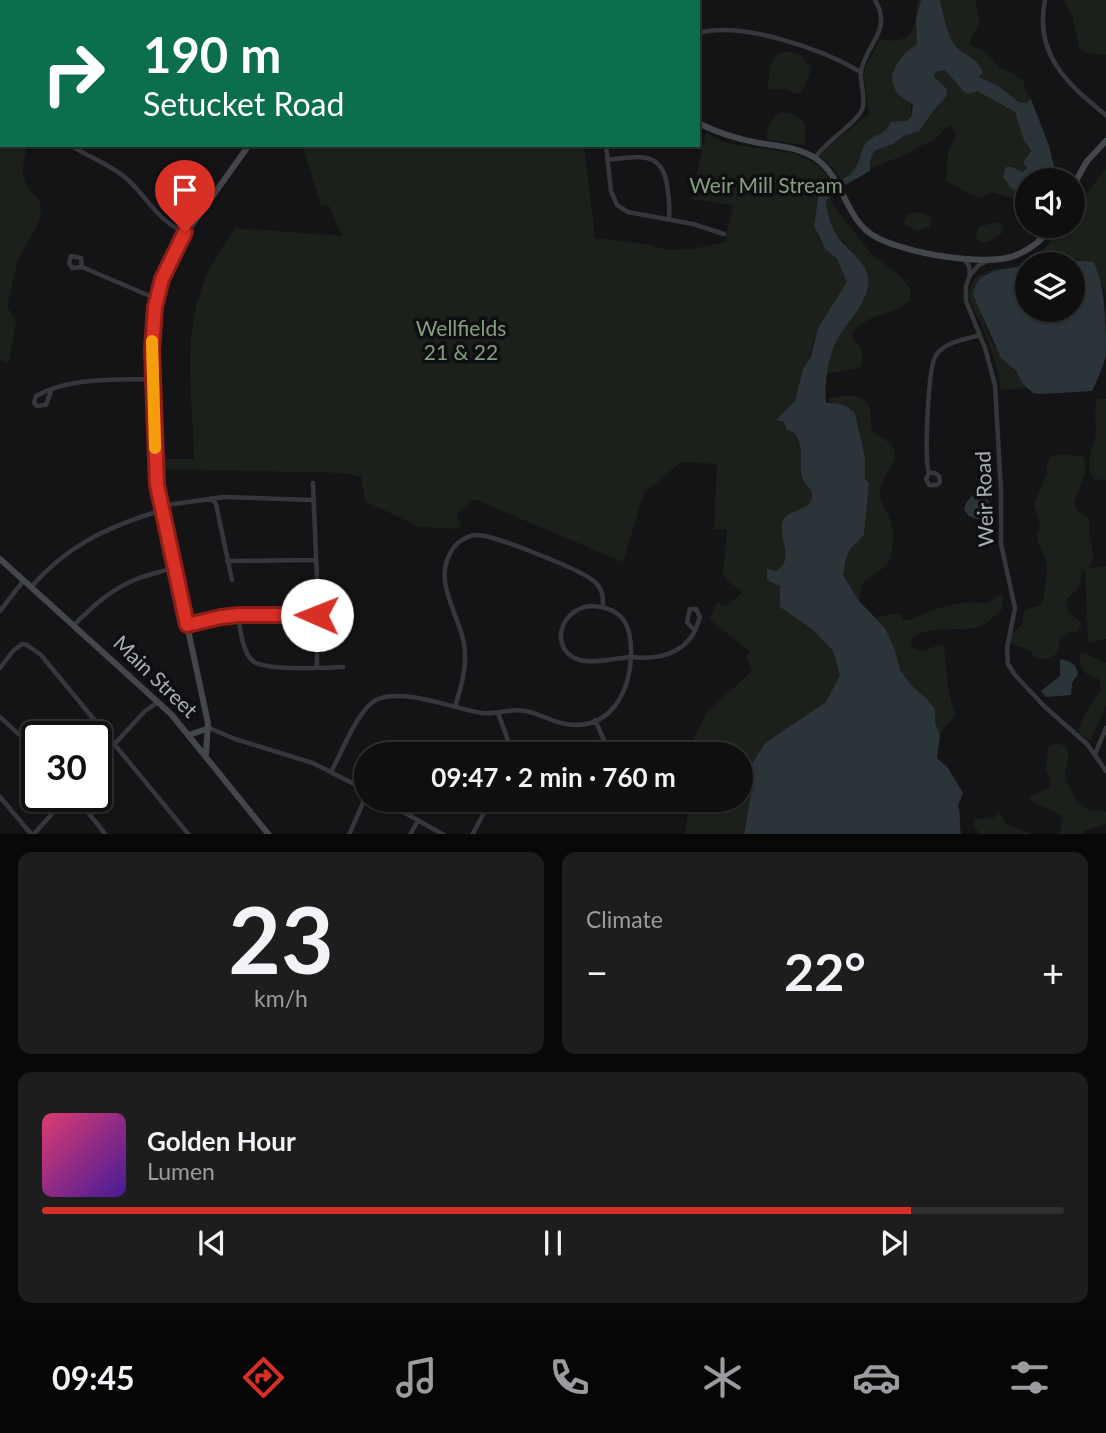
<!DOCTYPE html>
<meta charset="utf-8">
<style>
body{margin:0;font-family:Lato,sans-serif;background:#1d1d1e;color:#f1f3f6;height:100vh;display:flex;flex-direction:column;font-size:26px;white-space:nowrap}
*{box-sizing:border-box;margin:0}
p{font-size:23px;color:#9b9c9f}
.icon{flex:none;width:38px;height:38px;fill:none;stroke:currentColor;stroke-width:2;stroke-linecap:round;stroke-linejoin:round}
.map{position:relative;height:834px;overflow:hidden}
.sheet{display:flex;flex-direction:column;gap:18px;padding:18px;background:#080809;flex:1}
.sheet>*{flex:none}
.guide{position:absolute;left:0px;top:0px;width:700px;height:147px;box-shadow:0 2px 5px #0004,0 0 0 2px #2f2f30;background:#0b6e4f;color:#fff;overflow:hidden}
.fabs{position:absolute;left:1015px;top:168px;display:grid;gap:14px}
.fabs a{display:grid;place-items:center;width:70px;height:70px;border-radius:50%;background:#0f0f10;box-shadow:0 2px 5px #0004,0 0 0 2px #2f2f30;font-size:35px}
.speed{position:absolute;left:21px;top:721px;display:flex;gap:14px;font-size:35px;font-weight:700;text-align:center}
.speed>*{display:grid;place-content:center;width:91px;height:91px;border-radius:50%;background:#0f0f10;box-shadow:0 2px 5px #0004,0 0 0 2px #2f2f30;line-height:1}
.speed .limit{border:4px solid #111;border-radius:10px;background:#fff;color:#111}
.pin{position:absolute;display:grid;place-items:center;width:60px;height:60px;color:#fff;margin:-72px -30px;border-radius:50% 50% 50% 0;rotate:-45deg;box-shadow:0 0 7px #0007}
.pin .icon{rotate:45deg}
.me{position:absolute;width:77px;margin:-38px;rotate:271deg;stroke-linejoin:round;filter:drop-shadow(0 0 5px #0008)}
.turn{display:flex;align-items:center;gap:24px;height:147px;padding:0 28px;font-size:32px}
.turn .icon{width:91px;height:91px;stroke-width:2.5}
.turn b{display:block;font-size:49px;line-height:60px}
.big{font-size:52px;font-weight:700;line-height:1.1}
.sheet .tile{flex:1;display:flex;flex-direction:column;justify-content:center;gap:10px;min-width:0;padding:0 24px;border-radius:14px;background:#1d1d1e}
.sheet .dial{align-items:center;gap:0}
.dial b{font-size:91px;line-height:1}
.song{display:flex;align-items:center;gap:21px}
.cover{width:84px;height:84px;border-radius:10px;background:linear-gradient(135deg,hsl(340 70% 55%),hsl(260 70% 35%))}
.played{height:7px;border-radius:4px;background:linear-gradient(90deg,#d93025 85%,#2f2f30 85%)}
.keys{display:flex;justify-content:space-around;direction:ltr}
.heat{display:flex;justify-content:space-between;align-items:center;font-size:38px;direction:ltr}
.sheet .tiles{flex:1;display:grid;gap:18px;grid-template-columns:1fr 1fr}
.tile:last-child{grid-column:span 2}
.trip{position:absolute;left:354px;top:742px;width:399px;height:70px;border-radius:35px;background:#0f0f10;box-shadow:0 2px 5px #0004,0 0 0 2px #2f2f30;font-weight:700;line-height:70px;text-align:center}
.dock{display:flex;height:112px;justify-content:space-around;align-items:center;background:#060606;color:#9b9c9f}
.dock .icon{width:49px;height:49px}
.dock .on{color:#d93025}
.dock b{font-size:32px;color:#f1f3f6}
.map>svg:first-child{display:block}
.green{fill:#1b201a}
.water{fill:#2b3539;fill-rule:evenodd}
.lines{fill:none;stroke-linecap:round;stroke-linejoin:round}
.street{stroke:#35373a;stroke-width:4.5}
.secondary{stroke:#43464a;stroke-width:6}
.route-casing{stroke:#8d1f18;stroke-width:18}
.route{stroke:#d93025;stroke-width:12}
.slow{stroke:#f59e0b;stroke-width:12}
.labels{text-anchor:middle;stroke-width:7;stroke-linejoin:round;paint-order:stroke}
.park-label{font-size:21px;fill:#839f7f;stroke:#0f0f11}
.street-label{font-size:21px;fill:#a7aeb5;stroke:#0f0f11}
</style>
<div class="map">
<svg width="1106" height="835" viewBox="0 0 1106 835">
<rect width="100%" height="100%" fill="#141416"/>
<path class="green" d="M0,0L29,2H2V145H28C20,169 20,185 40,200L41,218L18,259L7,307L16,320L9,363L0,360Z
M918,0H921L916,19L917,44L893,70C901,85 920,106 907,121L895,122L879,137L850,176L841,180L832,167L818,155L869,114L864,76L866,66L880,40C904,42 915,39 916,12C917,8 916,4 918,0Z
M940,0H975L980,24L971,38L970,45L986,52L999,67L1014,74L1024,81V88L1031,99L1027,103H1020L1000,87L978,77L980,74L965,54L952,43Z
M1063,0H1106V55L1085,53L1079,47L1072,15Z
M786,51L801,55L811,68L805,86L799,93C793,94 792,91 786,89C780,88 775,91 768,89C769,73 768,55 786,51Z
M945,70L964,92L977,91L1015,112L1030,154L1025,158L1027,168L1021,172L1016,170L1005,182L1027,200V218L1012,198L991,192L982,198L967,193L946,180L948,153L956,136L952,126L944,129L934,141L922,145L905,155L871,168L870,161L874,151L893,144L904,136L919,131L934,110L942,102L943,86L934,77V72Z
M782,112L795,115L805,123V145L767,140C765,131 772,115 782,112Z
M706,133C711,135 716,139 721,141C756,153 811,142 831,182H824C820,198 812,213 816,231C820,252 852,263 846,287L818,328L795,401L776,420L784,422L787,430L795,432C796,436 798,439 800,443C802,450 799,467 801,476C802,483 808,484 811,489C820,504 797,511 788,514L785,544L786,554L781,569L776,572L772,569L780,586L781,607L813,630L833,651L840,675L826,702L765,743L751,765V793L744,834H685L688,814L674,800H740V754H685L708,711L753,670L746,658L750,652L709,619L717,602L726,606L743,592L727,581L723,574L727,530L714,529L717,464L681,462L644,493L623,562L474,499L457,513L461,529L419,527L365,501L361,477L345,473L162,469V459H194C193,406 183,345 200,293C207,269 221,248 236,228L342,236L329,206L321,205L302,145H584L595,238L651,245C670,255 705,247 725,242L733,205L691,199Z
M1106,169V298L1104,288L1080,259L1048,256L985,274L974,286C980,310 987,339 1003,359C1006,364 1011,366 1015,371C1020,377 1022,383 1029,388L1000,390C1000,370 990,346 982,327C978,317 971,307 969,297C969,291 970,286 973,281C982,267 1012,269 1028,260C1043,253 1053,240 1062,226H1073V210Z
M834,195L831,200L833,205L873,256L898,274L910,288L911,300C893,316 867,313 852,333L853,339C863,347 863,354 861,367L827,374L829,359L839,336L864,297L862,263C847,245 826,227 826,201Z
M919,212L930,217L932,220L929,227L918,231L903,224L907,214Z
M996,222L1003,226L1002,233C994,239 989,243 980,242L975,236L979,227Z
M849,395C874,398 870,411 872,431C879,438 893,441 895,453C896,466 880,476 880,493C880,500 884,506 887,513C896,532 894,546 888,565L863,582L859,601L843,575L846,559L850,549L864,534L869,484L865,479V457L851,409L828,401L829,398Z
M1098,398L1106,399V480L1093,479C1085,464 1091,454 1095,439C1098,425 1092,411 1098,398Z
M1063,454L1084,457L1086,470L1074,503L1077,510L1089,518C1090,524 1088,529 1089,535C1091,547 1097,559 1088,569L1106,566V639L1088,643L1085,570L1082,572L1078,589L1067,599L1066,604L1069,613L1082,623L1077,632H1070L1060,640L1057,653C1053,657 1043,662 1036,658C1033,656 1032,652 1028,650C1020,646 1014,648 1008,640L1011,634L1022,625L1024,610L1041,605L1043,601L1047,571L1046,559L1038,543L1037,535L1040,525L1034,504L1047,474V461L1052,456Z
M1001,594L1003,598L1002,609C995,616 984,627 975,628C960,631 910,624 911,646C923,658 931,645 944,644L948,689L955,716L944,728L940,736L925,697L911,685L900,670L895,650L885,628L876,617L899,613L904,620C914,619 922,615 931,611C948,604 969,600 987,604Z
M1082,652L1106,663V706L1091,740L1081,735L1078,730L1082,719L1101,689L1099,679C1085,676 1080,669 1079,655Z
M1055,743L1066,746L1069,757L1065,772L1066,781L1077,801L1092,812L1102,810L1106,812V824L1084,831L1083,834H1059L1063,818C1052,807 1039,808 1028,798L1051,786L1050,778L1046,770L1048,748Z
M999,812L1006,824L1032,834L981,835L974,827L975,820L995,817Z"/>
<path class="water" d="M921,0H940C942,9 949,38 954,44C964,57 975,55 983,72L979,77L1000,87L1020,103H1027L1031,99L1049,146L1056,175H1050L1046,180L1040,176L1036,177V180H1027V200L1011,188L1003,177L1006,167H1012L1022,172L1027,168L1023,162L1031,151L1024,140L1015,112L977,91L969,94L964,92L945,70L935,72L934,77L947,89L946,97L934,110L919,131L904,136L893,144L874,151L870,161V171L838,189L826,201C826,213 832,227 838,237C848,252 871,263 868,285C865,306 849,320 839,336C828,356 824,382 826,403C837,403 847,404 855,414L865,457V479L869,484L864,535L850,549L846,559L843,575L859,601L885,628L895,650L900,670L911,685L925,697L935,709V722L940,736L937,758L948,768L963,793L958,806C961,813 959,825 961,834L744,835L751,793V765L765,743L826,702L840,675L833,651L813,630L780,607V586L767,580V569L776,571C796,559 777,538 783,521C788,508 809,512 812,498C814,489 806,487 803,480C798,469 803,452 799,442C798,439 796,436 795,433L787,430L784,422L776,420L795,401L803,369L811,356L818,328L847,282L837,259L826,250L814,226L819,191L824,182C844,181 855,176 860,157C862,151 863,146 867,142C877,132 884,137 891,122L906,121L911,117L913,105C909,101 903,99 899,95C882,76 901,55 917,44L916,19Z
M1045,254L1052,258L1093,262C1106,282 1106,331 1106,354C1104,366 1097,380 1092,391L1040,394L1033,393L1023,384L1016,371L1001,358L973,295C976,269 1000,271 1020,266C1029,263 1037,258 1045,254ZM1073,264V310H1027V264Z
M977,490L985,492L989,504L988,518L983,521L969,516L964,510L966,503Z
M1060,659C1070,661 1076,663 1078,674L1072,683L1071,695L1046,697L1041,691L1060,676Z"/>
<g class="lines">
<path class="street" d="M1045,0C1034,54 1067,84 1106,115
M629,2V0
M698,33C742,21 822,49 861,72C866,43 893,31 875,0
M70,145C88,157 112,165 128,180C148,198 158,222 185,232
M606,145L611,191L617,205L628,212L693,224L724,234
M815,158C825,141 862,120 863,106C865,94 860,83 861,72
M607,160C636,157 662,149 667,185C669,196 670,207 669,218
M964,259L969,266L970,275L966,286V301L985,348L995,385L1001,490V544L1015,608L1007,648L1008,664L1015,675L1044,706L1087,744L1106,771
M82,267L81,258L71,256L69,263L72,268L82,267L157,299
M970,275L979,265L990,260
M51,391L46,405L37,406L34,403L36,396C69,377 116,380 153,379
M929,473H935L939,476L940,482L937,485H929L926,479L929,473C924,459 928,366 936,355C945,342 966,339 980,335
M313,483L317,581V668
M211,498L216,504L232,580
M227,561L315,560
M31,587C67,546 105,528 156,512L160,506L224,497L312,500
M590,606C625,607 632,627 631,657C615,658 595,664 580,660C550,652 557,610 590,606Z
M690,609H696L700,617L695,631L687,622Z
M0,611L24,580
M239,615C239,627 243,655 254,662C269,671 324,668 343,667
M209,621C241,609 283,614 317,615
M74,625C93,606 111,589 137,579C149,574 162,572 174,567
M187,625L231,618
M0,668L13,651L22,644L27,645L41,655L189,835
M455,707C460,690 466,672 465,654C464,617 428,582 454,547C460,540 469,535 477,535C494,535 585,571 596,583C603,590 603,597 603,607
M498,713L513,754
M0,717L37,751
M595,720L610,754
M209,728L235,739L313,763L366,790
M1095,754L1106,728
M96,764L145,711L158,702
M331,772C341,754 358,709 376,700C401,687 455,709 482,713C496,715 510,708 525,711C539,713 552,722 566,724C609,731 629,694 631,657C656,660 682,655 695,631
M75,796L106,835
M0,797L32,835
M382,800L444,835
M33,835L68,796
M349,835L366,796
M410,835L418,820
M472,835L491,800"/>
<path class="secondary" d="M506,0L508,2
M303,2L304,0
M698,123C718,133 737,139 759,143C778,146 798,147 815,158C841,175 844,211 867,231C891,252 980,266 1011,257C1029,251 1042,241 1052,226
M1073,186L1087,161L1106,141
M0,559L171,714L269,835
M189,735L209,728
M206,754L208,723L157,485L152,337L155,307L162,279L177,246L249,145"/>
</g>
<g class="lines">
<defs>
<path id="route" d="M185,232L162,279L155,307L152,350L157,485L187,625L221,617L239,615H317"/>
</defs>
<use href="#route" class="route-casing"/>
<use href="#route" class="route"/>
<path class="slow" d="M152,341L155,448"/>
</g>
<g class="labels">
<g class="park-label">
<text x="766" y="193">Weir Mill Stream</text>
<text x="461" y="336">Wellfields<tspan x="461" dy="24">21 &amp; 22</tspan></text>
</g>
<g class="street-label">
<text transform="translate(985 499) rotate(-92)" y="7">Weir Road</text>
<text transform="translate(155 677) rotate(44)" y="7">Main Street</text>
</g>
</g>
</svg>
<div class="fabs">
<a><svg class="icon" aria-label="sound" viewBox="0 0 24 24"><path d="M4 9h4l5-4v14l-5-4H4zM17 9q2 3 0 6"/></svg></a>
<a><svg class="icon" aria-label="layers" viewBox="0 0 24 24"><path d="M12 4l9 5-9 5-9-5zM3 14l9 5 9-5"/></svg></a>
</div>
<div class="speed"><div class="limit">30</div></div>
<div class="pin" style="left:185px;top:232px;background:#d93025"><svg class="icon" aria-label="arrive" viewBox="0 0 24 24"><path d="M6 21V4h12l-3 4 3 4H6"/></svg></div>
<svg class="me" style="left:317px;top:615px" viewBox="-20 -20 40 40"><circle r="19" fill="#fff"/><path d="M0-13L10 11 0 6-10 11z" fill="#d93025"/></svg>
<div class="trip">09:47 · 2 min · 760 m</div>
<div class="guide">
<div class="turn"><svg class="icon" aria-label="right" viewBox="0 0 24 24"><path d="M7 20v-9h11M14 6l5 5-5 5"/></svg><div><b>190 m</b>Setucket Road</div></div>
</div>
</div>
<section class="sheet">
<div class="tiles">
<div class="tile dial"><b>23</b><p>km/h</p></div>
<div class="tile"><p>Climate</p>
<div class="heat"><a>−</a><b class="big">22°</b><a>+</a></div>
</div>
<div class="tile">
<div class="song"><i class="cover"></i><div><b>Golden Hour</b><p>Lumen</p></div></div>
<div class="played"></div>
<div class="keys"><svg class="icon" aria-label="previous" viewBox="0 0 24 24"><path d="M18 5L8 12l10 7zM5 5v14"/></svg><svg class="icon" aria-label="pause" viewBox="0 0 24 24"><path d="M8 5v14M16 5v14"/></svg><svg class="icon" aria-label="next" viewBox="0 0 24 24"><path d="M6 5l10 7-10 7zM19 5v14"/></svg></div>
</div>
</div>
</section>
<nav class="dock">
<b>09:45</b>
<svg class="icon on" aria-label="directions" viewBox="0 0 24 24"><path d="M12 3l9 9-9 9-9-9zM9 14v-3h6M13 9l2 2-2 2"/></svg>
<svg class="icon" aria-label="music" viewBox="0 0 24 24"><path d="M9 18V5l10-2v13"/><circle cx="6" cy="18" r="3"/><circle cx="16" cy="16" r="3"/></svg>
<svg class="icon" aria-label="phone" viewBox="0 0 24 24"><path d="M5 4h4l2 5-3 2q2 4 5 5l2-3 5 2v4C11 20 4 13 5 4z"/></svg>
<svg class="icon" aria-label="climate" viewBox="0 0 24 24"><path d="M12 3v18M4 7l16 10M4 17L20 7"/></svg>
<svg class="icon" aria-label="car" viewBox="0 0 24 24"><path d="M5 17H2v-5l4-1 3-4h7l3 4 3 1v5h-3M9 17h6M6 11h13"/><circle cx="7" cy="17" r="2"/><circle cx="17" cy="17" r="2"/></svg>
<svg class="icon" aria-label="filters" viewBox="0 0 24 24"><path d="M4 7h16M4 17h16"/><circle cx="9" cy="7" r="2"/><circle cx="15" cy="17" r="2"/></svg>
</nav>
